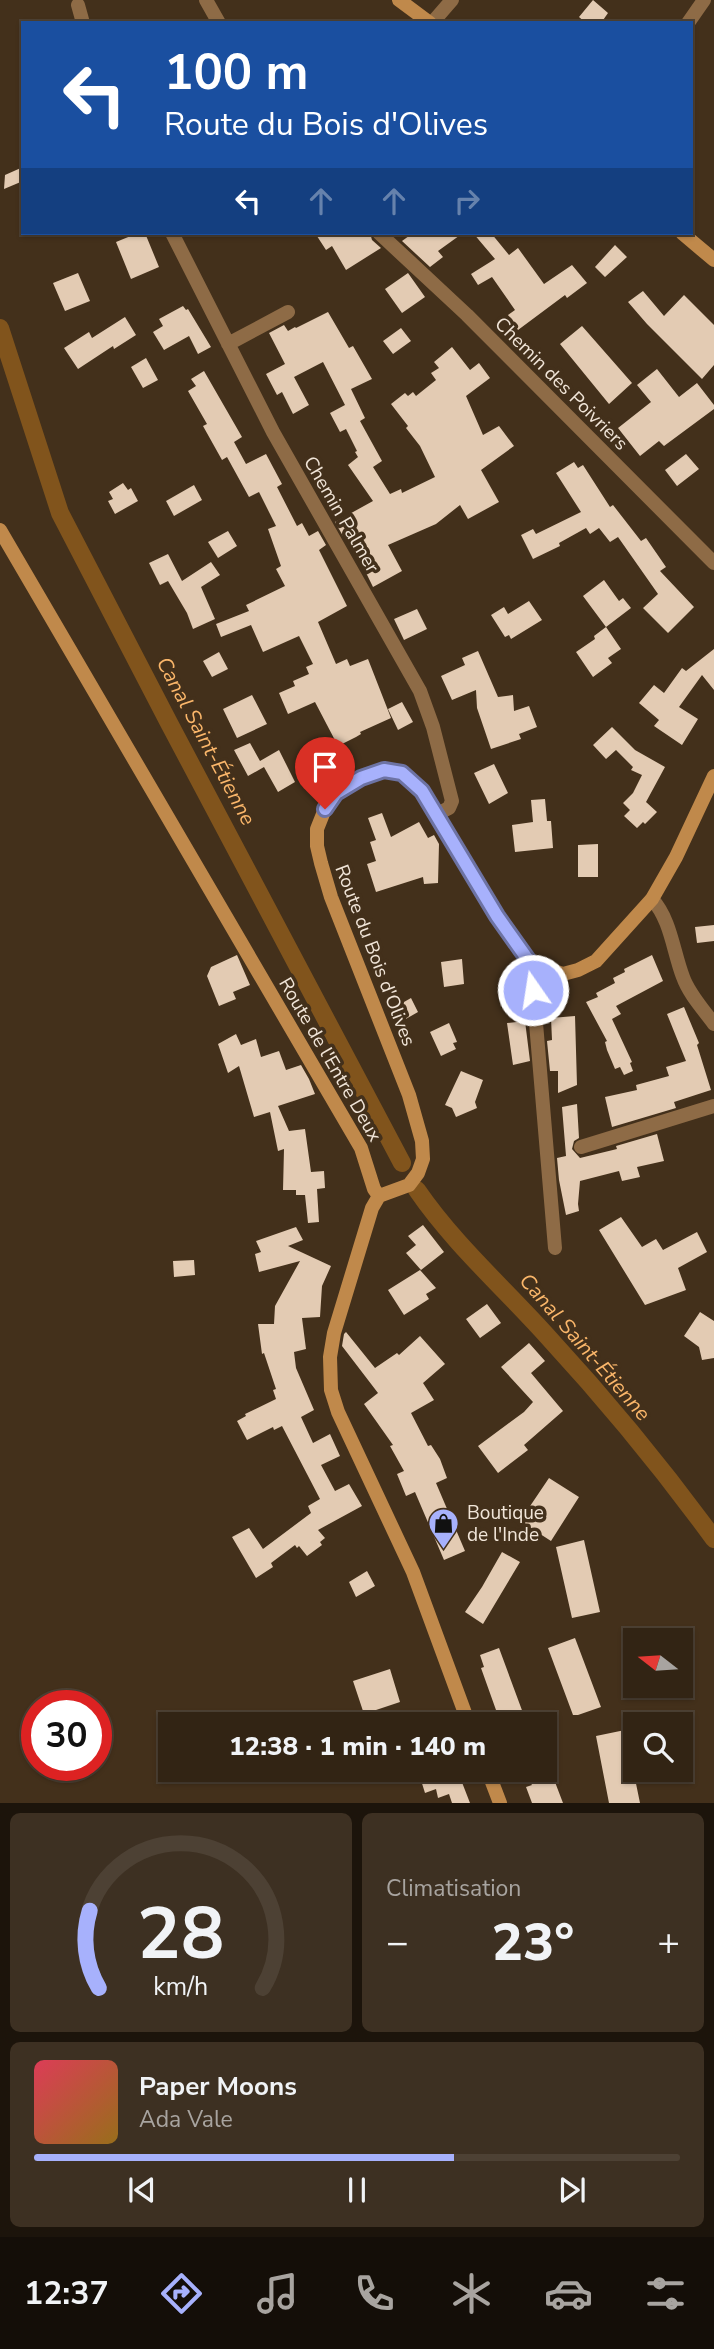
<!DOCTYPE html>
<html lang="fr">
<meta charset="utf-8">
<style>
body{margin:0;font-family:"Nunito Sans",sans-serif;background:#3d3022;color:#f1f3f6;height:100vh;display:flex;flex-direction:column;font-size:26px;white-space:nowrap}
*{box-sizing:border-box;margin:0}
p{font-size:23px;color:#a8a4a0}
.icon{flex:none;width:38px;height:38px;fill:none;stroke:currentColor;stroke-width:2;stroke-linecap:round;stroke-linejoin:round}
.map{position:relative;height:1803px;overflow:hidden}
.drawer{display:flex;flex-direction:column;gap:10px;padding:10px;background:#1c140b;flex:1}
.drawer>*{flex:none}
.top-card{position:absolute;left:21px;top:21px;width:672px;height:214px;border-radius:0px;box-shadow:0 2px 5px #0004,0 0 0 2px #4d4134;background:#1a4fa0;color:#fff;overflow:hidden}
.needle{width:46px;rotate:287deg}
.buttons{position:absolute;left:623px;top:1628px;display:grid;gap:14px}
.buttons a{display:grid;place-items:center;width:70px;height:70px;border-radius:0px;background:#322414;box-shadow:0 2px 5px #0004,0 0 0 2px #4d4134;font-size:35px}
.speed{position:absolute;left:21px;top:1690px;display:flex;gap:14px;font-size:35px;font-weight:700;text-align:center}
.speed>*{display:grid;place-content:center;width:91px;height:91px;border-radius:50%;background:#322414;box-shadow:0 2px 5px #0004,0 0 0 2px #4d4134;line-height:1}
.speed .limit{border:10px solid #d22;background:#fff;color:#111}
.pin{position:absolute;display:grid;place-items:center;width:60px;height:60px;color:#fff;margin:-72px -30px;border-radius:50% 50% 50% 0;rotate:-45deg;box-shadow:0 0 7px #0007}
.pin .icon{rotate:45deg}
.me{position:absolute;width:77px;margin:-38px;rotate:347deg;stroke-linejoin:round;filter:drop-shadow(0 0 5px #0008)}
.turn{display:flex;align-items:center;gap:24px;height:147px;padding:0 28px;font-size:32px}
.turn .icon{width:91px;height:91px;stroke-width:2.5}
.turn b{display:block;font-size:49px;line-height:60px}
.lanes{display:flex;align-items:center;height:66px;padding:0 28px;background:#0003;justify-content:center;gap:35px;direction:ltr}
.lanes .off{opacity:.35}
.big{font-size:52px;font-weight:800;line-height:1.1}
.drawer .widget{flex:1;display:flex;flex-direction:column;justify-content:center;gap:10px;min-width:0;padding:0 24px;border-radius:10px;background:#3d3022}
.drawer .dial{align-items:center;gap:0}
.dial svg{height:182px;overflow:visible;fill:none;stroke:#4d4134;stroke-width:7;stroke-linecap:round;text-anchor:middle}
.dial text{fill:#f1f3f6;stroke:none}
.song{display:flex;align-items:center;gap:21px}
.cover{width:84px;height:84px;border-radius:10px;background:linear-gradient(135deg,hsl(350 70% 55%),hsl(40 70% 35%))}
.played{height:7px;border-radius:4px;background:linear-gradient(90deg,#a7b1fc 65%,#4d4134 65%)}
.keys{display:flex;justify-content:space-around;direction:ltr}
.heat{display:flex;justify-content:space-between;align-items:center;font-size:38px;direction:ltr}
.drawer .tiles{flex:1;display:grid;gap:10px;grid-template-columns:1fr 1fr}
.widget:last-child{grid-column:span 2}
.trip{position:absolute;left:158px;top:1712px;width:399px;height:70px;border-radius:0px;background:#322414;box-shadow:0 2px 5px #0004,0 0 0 2px #4d4134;font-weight:800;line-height:70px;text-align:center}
.tabs{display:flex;height:112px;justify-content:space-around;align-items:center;background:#140e08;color:#a8a4a0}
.tabs .icon{width:49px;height:49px}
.tabs .selected{color:#a7b1fc}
.tabs b{font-size:32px;color:#f1f3f6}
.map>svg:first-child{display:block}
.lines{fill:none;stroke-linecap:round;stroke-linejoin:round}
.canal{stroke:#81541c;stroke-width:18}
.building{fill:#e3cbb3}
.street{stroke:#8e6b46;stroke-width:14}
.secondary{stroke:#c0894b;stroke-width:14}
.route-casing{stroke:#6d73a4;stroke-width:18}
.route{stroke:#a7b1fc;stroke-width:12}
.labels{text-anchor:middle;stroke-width:7;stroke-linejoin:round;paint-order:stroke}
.street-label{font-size:19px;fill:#f1e5d8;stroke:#43301b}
.poi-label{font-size:19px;fill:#f1e5d8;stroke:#43301b;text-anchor:start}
.water-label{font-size:21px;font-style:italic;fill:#fab66a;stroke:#43301b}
</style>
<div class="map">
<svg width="714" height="1803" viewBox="0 0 714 1803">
<rect width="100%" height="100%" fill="#43301b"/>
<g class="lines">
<path class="canal" d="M0,328L60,513L169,723L402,1163
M417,1190C454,1244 504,1288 548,1337C607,1401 663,1469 714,1539"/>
</g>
<path class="building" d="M593,0L608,13L601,23H586L579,17Z
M23,167V181L4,189L5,175Z
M138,233H145L159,267L131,279L116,242Z
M315,233H370L372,240L381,248L346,270L332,246L326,250Z
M413,233H463L438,251L443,257L430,267L402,241Z
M473,233H491L509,255L518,248L544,284L572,265L587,283L567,298L565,295L518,330L508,315L515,310L492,277L478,285L471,274L495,259Z
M615,245L627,257L605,277L595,267Z
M78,273L90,301L65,311L53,283Z
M408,273L425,297L402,313L385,289Z
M643,291L664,316L684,295L714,325V365L702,379L647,324L628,302Z
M183,306L186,310L188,309L211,347L198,354L189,336L164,350L153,332L163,326L159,319Z
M328,312L349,348L353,346L372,379L351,389L365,418L360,421L382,461L373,467L390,494L401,489L402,493L435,477L420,446L406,428L408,426L391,404L405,393L408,396L413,392L416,396L436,380L431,373L439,368L434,362L452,347L470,370L479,363L490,378L466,396L483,435L499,426L514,446L481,470L499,502L468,519L460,505L436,524L388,545L402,571L373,587L347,534L343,536L335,522L373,501L348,465L358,457L355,452L357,451L346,429L340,432L330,413L345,405L323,362L294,377L309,405L293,414L282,392L277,395L266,374L285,364L269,333L284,325L288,331L295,327L296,328Z
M125,317L136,335L114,349L113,346L78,369L64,348L89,332L92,338Z
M582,326L632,383L609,404L560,344Z
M401,328L411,341L393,354L383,341Z
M146,358L158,380L143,388L131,367Z
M657,369L679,397L697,383L714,405V409L664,446L659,441L640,456L618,428L651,402L637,385Z
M204,371L242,437L234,442L246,464L266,454L282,484L277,487L297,526L302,523L309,536L318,531L326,545L319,550L347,606L318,622L336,664L347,659L350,666L368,659L391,718L360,732L361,734L356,737L338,746L315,702L288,714L279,693L295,686L293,681L309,674L306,667L313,664L299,636L263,652L251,625L221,637L216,624L249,611L246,605L285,586L276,569L281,566L268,529L276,526L259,492L249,497L227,457L222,460L203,426L207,424L188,391L196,386L191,379Z
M686,454L699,469L677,486L665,470Z
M574,462L578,468L583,465L610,507L613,505L641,541L646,538L666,567L660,571L694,607L668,633L643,608L658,594L618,537L610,542L599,528L590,534L586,528L559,543L560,546L533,559L521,535L533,529L536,534L581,512L556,473Z
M123,483L128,490L131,488L138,501L115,514L108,501L113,499L109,492Z
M194,485L202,500L174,516L166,501Z
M228,531L237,546L218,558L208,542Z
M168,554L182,581L211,562L220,575L201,587L215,619L193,629L187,613L168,581L160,585L149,563Z
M604,580L619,601L623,598L631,608L606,627L583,596Z
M529,601L542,620L511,639L509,635L505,637L491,615L504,607L508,614Z
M417,609L427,629L404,640L394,619Z
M606,627L621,649L608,658L612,663L593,677L576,652L595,639L594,636Z
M714,649V690L702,675L679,707L698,719L682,745L654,726L659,720L639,703L654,685L664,693L682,668L686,671Z
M478,651L498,697L513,695L514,711L529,706L537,727L519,734L521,739L491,749L477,708L476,690L452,700L441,676L465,665L462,658Z
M219,652L228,669L212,677L203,661Z
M252,695L267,724L237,738L223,709Z
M402,702L413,722L398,730L388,709Z
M612,727L635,750L665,767L646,802L657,812L645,824L643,822L637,828L624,816L630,810L623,803L633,793L642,775L631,770L633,767L616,750L606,759L593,745Z
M250,743L260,761L279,750L295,782L278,792L264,767L248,776L234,750Z
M494,764L508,793L489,804L474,773Z
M545,799L547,821H551L553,848L515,852L512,825L533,822L531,800Z
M382,813L391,837L419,822L428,838L434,835L439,844L438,883L424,884L423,877L376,892L367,864L376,861L370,842L376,840L368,818Z
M598,844V877H578V845Z
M714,925V941L697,943L695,927Z
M237,955L250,985L233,992L236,999L219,1006L207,976L211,967Z
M652,955L663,981L616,1006L621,1014L612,1019L632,1062L630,1063L633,1071L624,1075L620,1067L615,1069L607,1050L605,1042L607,1041L586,1002L598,997L596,993L615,983L613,978L625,972L624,969Z
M462,959L464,984L444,987L441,962Z
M411,998L418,1012L404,1020L397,1006Z
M684,1007L699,1043L697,1045L711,1090L674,1102L676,1108L612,1127L605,1097L637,1090L636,1085L669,1076L666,1067L686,1061L667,1014Z
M575,1016L577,1085L558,1093V1071H550L547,1041L552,1040L551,1018Z
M525,1021L530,1061L513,1065L507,1023Z
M449,1023L455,1037L457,1042L453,1043L456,1049L441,1056L430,1032Z
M236,1034L241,1045L256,1039L261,1057L279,1051L286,1070L301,1065L309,1079L315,1094L278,1106L289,1131L305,1129L311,1172L324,1171L325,1188L317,1189L319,1222L308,1223L305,1195H296V1190H283L284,1149L278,1151L270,1112L254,1117L239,1066L228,1073L218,1044Z
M461,1071L483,1080L475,1102L477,1108L456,1117L452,1108L445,1105Z
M577,1104L579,1138L574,1141L572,1149L580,1158L617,1149L616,1146L657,1134L664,1161L637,1167L640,1177L622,1181L619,1171L580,1181L578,1204L579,1211L566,1215L559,1180L557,1158L566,1156L562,1107Z
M621,1217L642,1247L656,1239L663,1250L697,1232L707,1252L678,1268L686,1290L645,1305L599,1230Z
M423,1225L444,1252L421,1270L406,1253L416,1245L408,1236Z
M296,1227L303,1240L288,1246L331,1266L322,1286L320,1317L302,1318L306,1349L294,1352L296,1368L314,1410L301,1417L313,1443L330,1434L340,1456L321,1465L335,1491L349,1484L362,1506L318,1530L325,1538L320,1542L322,1545L307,1556L299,1546L297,1548L295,1545L271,1563L273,1567L256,1578L232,1537L249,1528L263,1549L311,1513L308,1506L320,1499L282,1426L274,1430L273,1427L247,1440L237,1421L246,1416L245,1414L276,1399L273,1390L276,1389L264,1353L262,1354L258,1324H274L275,1306L300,1261L259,1272L255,1254L261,1252L256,1241Z
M194,1260L195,1275L174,1277L173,1261Z
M420,1270L436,1288L426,1294L429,1299L404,1315L388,1290Z
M487,1304L501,1323L480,1338L466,1319Z
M700,1312L714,1321V1358L702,1360L699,1347L684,1336Z
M346,1332L375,1368L397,1353L399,1355L420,1336L445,1364L423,1383L434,1400L411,1413L428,1446L431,1445L440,1459L447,1478L436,1483L465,1551L444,1560L415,1492L406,1496L397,1474L404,1471L390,1446L393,1445L364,1404L378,1393L342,1346L344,1334Z
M529,1343L545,1361L531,1373L563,1411L524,1445L528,1450L498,1473L478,1446L524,1412L533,1402L501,1367Z
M549,1478L579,1497L551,1541L520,1521Z
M584,1540L600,1612L572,1618L556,1547Z
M502,1552L520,1562L483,1624L465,1612L482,1587Z
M367,1571L375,1586L356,1597L349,1582Z
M575,1638L601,1707L578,1715H573L548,1648Z
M499,1648L523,1713L527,1724H501L481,1668L484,1667L480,1655Z
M390,1669L400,1702L364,1714L353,1681Z
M625,1730L640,1803H609L596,1736Z
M550,1769L563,1803H532L526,1787L532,1785L528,1779Z
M441,1770L443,1777L458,1772L470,1803H452L449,1794L438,1798L436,1789L425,1793L420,1777Z"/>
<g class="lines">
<path class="street" d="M206,0L219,23
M78,5L83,23
M432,23L452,0
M688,23L704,0
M172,233L273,432L420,691L433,727L452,801L449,808L437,814
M379,233L467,315L714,563
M228,344L288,312
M652,899C671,920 673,951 683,977C689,994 703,1009 714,1024
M531,964L555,1248
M581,1147L714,1106"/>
<path class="secondary" d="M399,0L430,23
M682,233L714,260
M0,530L361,1148L374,1189L379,1196
M379,1196L409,1185L418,1173L423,1159L422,1141L409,1095L331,897L321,863L317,846V829L325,809L336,793L361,778L384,770L402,773L422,791L497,916L531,964L563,974L578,970L596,961L652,899L676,857L714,776
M379,1196L372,1208L334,1333L330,1357L331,1390L338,1412L413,1572L469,1724
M487,1769L500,1803"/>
</g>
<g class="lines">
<defs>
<path id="route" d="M325,809L336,793L361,778L384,770L402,773L422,791L497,916L531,964L533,990"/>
</defs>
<use href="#route" class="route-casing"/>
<use href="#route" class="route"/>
</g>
<defs>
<symbol id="shop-pin" viewBox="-11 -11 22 30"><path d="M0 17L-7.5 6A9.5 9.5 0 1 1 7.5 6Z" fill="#a7b1fc" stroke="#43301b"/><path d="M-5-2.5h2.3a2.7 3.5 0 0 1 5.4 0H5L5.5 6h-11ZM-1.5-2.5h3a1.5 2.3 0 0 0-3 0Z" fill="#111"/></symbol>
</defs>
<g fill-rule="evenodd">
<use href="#shop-pin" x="426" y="1506" width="35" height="47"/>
</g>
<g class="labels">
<g class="street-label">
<text transform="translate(562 383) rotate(45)" y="7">Chemin des Poivriers</text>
<text transform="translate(342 514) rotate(60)" y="7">Chemin Palmer</text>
<text transform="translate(376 955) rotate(69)" y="7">Route du Bois d'Olives</text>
<text transform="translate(331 1059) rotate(60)" y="7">Route de l'Entre Deux</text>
</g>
<g class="poi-label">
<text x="467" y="1519">Boutique<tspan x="467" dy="22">de l'Inde</tspan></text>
</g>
<g class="water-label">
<text transform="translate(206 741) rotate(62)" y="7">Canal Saint-Étienne</text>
<text transform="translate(585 1347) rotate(49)" y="7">Canal Saint-Étienne</text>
</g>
</g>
</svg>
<div class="buttons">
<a><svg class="needle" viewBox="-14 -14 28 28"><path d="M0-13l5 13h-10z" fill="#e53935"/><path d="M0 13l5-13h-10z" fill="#a8a4a0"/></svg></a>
<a><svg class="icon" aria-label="search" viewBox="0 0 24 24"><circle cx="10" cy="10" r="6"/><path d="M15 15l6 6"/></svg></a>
</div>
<div class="speed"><div class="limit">30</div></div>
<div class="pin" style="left:325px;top:809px;background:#d93025"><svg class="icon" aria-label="arrive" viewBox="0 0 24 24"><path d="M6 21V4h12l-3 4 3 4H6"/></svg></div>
<svg class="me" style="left:533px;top:990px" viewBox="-20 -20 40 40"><circle r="17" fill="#a7b1fc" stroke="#fff" stroke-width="3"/><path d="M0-11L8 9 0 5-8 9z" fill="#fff"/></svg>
<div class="trip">12:38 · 1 min · 140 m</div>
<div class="top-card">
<div class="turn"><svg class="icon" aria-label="left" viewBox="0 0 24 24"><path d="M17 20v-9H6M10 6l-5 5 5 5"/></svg><div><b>100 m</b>Route du Bois d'Olives</div></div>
<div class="lanes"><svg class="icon" aria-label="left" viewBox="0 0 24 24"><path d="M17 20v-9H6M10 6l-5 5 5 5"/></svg><svg class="icon off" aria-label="ahead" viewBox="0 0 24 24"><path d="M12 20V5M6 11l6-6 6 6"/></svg><svg class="icon off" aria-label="ahead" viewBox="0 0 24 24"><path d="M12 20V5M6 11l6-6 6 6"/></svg><svg class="icon off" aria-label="right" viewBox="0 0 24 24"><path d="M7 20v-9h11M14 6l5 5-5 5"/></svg></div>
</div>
</div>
<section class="drawer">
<div class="tiles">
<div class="widget dial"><svg viewBox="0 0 100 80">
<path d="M14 69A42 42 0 1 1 86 69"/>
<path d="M14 69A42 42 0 0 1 10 35" stroke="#a7b1fc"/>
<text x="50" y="56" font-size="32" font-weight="700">28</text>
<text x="50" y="72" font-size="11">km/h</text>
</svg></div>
<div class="widget"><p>Climatisation</p>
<div class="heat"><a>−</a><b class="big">23°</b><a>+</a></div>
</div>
<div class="widget">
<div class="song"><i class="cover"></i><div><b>Paper Moons</b><p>Ada Vale</p></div></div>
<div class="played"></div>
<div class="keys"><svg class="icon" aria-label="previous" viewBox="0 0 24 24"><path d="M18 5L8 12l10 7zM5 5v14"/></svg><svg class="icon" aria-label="pause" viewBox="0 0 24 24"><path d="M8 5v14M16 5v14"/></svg><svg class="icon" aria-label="next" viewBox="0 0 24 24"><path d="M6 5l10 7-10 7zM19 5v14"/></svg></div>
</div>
</div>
</section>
<nav class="tabs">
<b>12:37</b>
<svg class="icon selected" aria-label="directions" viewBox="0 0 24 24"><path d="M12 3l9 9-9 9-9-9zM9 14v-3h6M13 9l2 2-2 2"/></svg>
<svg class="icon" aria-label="music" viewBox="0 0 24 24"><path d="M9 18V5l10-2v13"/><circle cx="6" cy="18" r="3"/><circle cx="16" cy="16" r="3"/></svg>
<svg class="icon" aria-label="phone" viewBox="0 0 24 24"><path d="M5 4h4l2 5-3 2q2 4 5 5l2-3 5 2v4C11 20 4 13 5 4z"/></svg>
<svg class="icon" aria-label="climate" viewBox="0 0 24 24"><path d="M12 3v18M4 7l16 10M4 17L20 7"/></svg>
<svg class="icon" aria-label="car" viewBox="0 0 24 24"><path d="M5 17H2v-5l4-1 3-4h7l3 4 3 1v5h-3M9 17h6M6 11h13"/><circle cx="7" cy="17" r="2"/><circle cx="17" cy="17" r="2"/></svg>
<svg class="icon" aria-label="filters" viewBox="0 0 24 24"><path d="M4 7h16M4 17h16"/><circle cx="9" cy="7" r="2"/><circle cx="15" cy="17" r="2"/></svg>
</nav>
